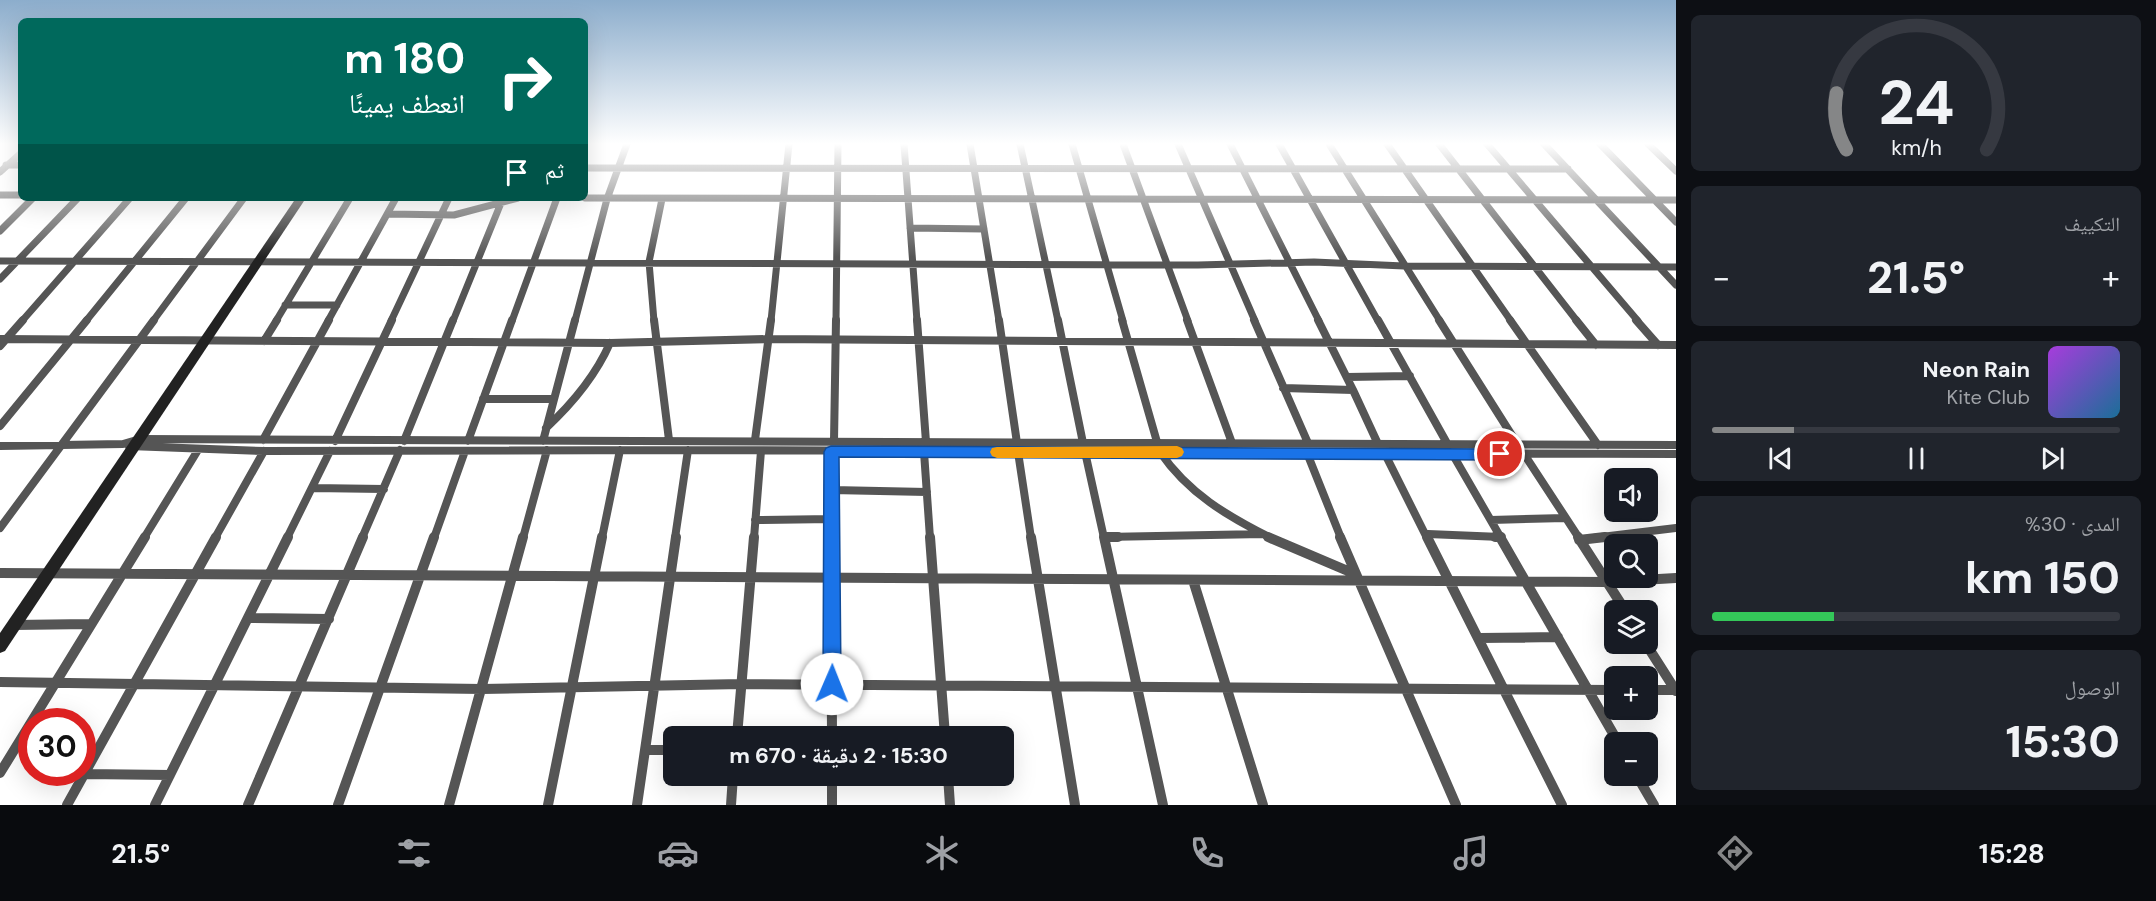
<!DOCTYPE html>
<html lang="ar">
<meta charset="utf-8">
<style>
body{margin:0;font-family:"DM Sans","Noto Naskh Arabic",sans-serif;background:#20242c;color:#f1f3f6;direction:rtl;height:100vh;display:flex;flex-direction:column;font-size:22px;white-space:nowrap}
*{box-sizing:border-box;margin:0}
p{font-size:20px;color:#9ea1a6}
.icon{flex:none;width:33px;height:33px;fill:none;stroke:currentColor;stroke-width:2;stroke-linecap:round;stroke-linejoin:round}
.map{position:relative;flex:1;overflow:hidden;direction:ltr}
.sheet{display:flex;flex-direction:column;gap:15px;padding:15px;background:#0d0f14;width:480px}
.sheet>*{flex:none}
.hud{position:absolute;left:18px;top:18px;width:570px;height:183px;border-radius:9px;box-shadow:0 6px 24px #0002;direction:rtl;background:#00695c;color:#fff;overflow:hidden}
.controls{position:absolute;left:1604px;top:468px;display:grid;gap:12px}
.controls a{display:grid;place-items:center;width:54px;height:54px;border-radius:9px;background:#171b24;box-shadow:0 6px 24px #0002;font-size:30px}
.speed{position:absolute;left:18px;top:708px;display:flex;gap:12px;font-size:30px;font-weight:700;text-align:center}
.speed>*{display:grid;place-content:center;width:78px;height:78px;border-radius:50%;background:#171b24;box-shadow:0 6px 24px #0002;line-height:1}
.speed .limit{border:9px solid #d22;background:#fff;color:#111}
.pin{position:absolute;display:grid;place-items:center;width:51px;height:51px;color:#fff;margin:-26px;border:3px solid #fff;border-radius:50%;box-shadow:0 2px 6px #0007}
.me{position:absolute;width:66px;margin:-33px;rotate:1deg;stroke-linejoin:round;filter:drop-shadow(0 0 4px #0008)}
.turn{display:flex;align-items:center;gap:21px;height:126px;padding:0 24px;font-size:27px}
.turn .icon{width:78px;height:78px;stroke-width:2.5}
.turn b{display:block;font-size:42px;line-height:51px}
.then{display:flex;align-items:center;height:57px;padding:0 24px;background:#0003;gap:12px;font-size:22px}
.big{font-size:45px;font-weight:700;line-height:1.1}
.sheet .card{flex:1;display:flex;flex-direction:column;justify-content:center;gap:9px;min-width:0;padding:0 21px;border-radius:9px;background:#20242c}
.sheet .dial{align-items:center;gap:0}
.dial svg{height:156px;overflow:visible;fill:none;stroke:#363941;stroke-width:7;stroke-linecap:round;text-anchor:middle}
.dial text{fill:#f1f3f6;stroke:none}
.song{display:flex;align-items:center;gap:18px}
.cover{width:72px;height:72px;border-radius:9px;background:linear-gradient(135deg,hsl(280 70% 55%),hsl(200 70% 35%))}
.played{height:6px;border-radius:3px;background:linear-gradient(90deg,#858687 20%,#363941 20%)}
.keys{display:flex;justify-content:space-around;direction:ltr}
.heat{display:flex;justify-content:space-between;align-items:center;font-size:33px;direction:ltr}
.charge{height:9px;border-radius:4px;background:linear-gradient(90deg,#34c759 30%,#363941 0)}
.trip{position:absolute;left:663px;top:726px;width:351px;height:60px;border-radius:9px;background:#171b24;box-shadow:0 6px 24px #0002;font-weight:700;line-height:60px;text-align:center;direction:rtl}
.dock{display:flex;height:96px;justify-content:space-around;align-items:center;background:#090b0e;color:#9ea1a6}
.dock .icon{width:42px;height:42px}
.dock .current{color:#858687}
.dock b{font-size:27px;color:#f1f3f6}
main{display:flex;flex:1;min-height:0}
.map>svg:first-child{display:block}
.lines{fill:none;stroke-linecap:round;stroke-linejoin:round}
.street-far2{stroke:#555;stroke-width:7}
.street-far1{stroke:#555;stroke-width:8}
.street{stroke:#555;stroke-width:10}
.secondary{fill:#222;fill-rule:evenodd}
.route{fill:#1a73e8;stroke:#114b97;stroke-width:1.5}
.slow{fill:#f59e0b}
</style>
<main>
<section class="sheet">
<div class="card dial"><svg viewBox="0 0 100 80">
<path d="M14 69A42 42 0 1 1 86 69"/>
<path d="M14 69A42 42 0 0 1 9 40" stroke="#858687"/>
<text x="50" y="56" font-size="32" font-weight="700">24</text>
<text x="50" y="72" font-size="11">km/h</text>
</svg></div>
<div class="card"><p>التكييف</p>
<div class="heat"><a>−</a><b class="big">21.5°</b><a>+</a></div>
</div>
<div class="card">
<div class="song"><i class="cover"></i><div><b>Neon Rain</b><p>Kite Club</p></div></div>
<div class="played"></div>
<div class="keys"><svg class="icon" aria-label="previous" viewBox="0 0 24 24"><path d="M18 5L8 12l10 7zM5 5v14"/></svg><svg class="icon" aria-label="pause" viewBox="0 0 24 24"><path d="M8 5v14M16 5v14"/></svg><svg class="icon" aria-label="next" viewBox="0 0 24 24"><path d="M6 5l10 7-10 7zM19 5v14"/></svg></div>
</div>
<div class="card"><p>المدى · 30%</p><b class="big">150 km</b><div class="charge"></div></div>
<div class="card"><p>الوصول</p><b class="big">15:30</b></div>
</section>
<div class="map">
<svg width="1676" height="805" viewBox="0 0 1676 805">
<rect width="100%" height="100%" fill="#fff"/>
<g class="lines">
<path class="street-far2" d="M904,144L917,321
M970,144L999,321
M1020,144L1058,321
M1072,144L1123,321
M1123,144L1188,321
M1178,144L1255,321
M1230,144L1319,321
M1279,144L1378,321
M1329,144L1440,321
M1387,144L1511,321
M1439,144L1577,321
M1487,144L1638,321
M1544,144L1676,285
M1600,144L1676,222
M1648,144L1676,171
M6,165H21
M585,168L1568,169
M0,172L21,153
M0,195H21
M585,198L1676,200
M388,214L454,215L518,198
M910,228L984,229
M0,231L33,198
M0,261L1198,265L1314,262L1404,266L1676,267
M0,279L78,198
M285,305H337
M22,321L130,198
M86,321L186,198
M153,321L244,198
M276,321L350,198
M328,321L396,198
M391,321L449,198
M453,321L503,198
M512,321L557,198
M575,321L607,199L627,144
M654,321L649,262L662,199
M771,321L789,144
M836,321L838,144"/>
<path class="street-far1" d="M654,320L669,440
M917,320L926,442
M999,320L1017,443
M1058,320L1083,443
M1122,320L1157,442
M1187,320L1232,443
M1254,320L1308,443
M1318,320L1353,390
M1378,320L1448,445
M1439,320L1518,445
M1510,320L1598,445
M1576,320L1596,345
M1636,320L1658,345
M0,339L610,343L769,339L1676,345
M264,341L277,320
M0,346L23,320
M1347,377L1410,376
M1283,388L1353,390L1378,444
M483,399H554
M0,426L87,320
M546,428C573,403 595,377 610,343
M263,440L329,320
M755,440L771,320
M335,441L392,320
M404,441L453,320
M468,441L512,320
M543,441L575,320
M834,441L836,320
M0,446L123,444L140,439L1676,445
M129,446L264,451L688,450L1676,454
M831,451V538
M924,452L930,538
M1018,452L1031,538
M1085,452L1104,538
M1160,452C1188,493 1227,516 1271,538
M1307,453L1341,538
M1385,454L1427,538
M1524,454L1579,538
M1453,455L1501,538
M312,488L384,489
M832,490L927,492
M755,520L832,519
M1491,520L1565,518
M0,528L154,320
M1428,534L1501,537
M1104,537L1263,534
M144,538L198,450
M215,538L264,451
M287,538L330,451
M362,538L400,450
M434,538L465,451
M523,538L547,450
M602,538L620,450
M675,538L688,450
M754,538L761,451
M1593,538L1676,528"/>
<path class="street" d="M831,537L832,736
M930,537L945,736
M1031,537L1075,805
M1104,537L1163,805
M1104,537H1118
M1268,537L1355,574
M1340,537L1456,805
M1427,537L1562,805
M1495,537H1501
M1500,537L1618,742
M1578,537L1625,610
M1579,540L1605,537
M0,573L1607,582L1676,578
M1193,580L1263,805
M248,618L329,619
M14,625L90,624
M1480,638L1558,637
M1646,644L1676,691
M0,682L482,689L742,684L1614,690
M1647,690H1676
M737,736L754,537
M645,750H674
M0,773L145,537
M84,774L170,775
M832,776V805
M948,776L950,805
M1637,776L1654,805
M832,780H948
M67,805L216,537
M155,805L288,537
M248,805L363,537
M338,805L434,537
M449,805L523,537
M548,805L602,537
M637,805L676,537
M731,805L733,776"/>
<path class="secondary" d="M296,198H306L5,651L0,653V633Z"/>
</g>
<linearGradient id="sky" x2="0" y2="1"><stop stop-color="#8cadcc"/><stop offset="0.56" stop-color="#fff"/><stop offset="1" stop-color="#fff" stop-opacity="0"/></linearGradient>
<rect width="1676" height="257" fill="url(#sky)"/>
<path class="route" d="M831,446L1500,449L1505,450L1507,454L1505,458L1500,460L839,457L841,684L838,690L832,692L826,690L823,684L824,452L826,448Z"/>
<path class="slow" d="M1177,446L1182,448L1184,452L1182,456L1177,458H997L992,456L990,452L992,448L997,447Z"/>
</svg>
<div class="controls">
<a><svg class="icon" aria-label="sound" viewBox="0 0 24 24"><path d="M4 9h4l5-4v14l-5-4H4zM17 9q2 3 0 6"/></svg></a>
<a><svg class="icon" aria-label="search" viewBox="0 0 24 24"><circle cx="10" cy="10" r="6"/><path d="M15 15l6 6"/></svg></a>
<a><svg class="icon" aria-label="layers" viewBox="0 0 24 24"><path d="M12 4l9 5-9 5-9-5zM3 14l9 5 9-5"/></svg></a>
<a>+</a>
<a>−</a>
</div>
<div class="speed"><div class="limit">30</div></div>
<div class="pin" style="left:1500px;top:454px;background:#d93025"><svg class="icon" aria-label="arrive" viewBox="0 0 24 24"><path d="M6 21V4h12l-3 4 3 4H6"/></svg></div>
<svg class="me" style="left:832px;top:684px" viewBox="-20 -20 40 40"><circle r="19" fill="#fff"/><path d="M0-13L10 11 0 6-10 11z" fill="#1a73e8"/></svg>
<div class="trip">15:30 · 2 دقيقة · 670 m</div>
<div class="hud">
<div class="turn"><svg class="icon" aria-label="right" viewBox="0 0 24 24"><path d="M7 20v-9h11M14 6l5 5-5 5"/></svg><div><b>180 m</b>انعطف يمينًا</div></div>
<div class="then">ثم<svg class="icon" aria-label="arrive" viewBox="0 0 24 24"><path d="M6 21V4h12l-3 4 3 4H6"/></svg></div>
</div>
</div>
</main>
<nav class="dock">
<b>15:28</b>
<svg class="icon current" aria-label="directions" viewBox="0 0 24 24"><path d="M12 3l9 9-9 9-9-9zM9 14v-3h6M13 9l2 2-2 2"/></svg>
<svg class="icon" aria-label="music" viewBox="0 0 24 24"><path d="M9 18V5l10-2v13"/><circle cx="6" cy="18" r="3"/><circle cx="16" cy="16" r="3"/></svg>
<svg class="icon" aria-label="phone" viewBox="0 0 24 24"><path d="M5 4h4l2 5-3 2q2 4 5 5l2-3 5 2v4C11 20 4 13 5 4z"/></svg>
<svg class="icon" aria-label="climate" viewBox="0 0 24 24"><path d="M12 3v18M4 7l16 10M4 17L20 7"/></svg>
<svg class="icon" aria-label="car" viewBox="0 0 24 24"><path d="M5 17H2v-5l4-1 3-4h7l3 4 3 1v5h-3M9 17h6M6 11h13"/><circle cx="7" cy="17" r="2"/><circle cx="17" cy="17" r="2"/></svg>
<svg class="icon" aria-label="filters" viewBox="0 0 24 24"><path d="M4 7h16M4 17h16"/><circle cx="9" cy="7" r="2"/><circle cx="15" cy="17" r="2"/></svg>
<b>21.5°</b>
</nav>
